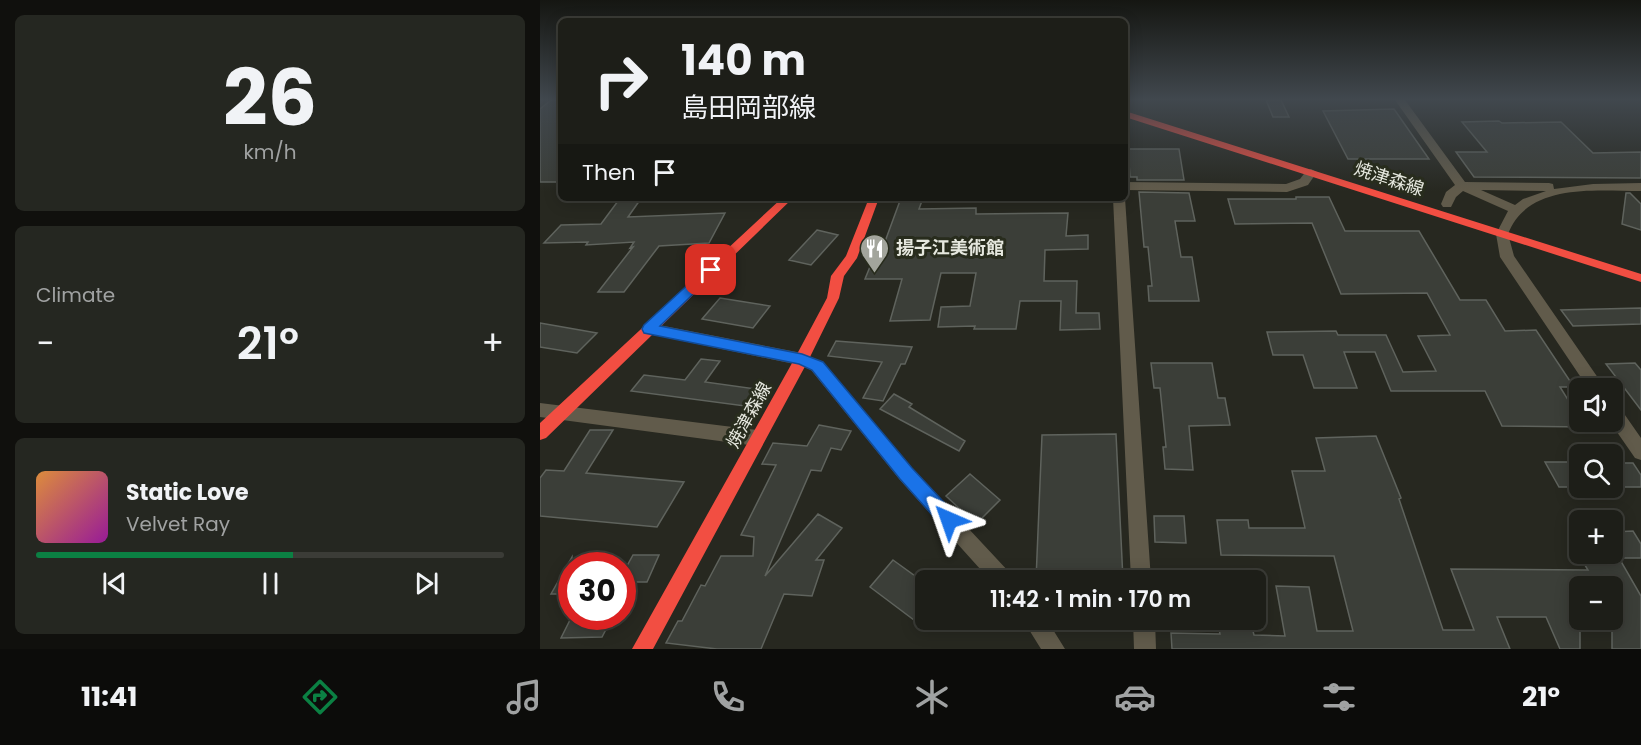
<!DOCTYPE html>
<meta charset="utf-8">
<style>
body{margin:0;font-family:Poppins,"Noto Sans JP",sans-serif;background:#252721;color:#f1f3f6;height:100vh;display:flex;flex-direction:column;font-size:22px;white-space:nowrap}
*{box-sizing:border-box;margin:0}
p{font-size:20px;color:#a0a2a2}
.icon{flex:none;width:33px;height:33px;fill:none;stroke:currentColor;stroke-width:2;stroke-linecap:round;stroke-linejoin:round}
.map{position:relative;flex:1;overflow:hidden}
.side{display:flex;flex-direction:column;gap:15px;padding:15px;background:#10100d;width:540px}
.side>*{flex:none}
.guide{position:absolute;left:18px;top:18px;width:570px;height:183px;border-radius:9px;box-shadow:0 3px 15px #0003,0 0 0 2px #3b3c37;background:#1d1e18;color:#f1f3f6;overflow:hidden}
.buttons{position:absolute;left:1029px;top:378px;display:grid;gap:12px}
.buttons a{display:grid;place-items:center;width:54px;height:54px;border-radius:9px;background:#1d1e18;box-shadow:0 3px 15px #0003,0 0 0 2px #3b3c37;font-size:30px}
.speed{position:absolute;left:18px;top:552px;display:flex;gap:12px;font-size:30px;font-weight:700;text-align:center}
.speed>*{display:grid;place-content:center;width:78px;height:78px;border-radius:50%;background:#1d1e18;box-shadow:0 3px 15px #0003,0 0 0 2px #3b3c37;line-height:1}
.speed .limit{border:9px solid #d22;background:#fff;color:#111}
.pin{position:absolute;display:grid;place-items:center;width:51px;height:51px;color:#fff;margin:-26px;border-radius:12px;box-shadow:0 3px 9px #0006}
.me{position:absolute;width:66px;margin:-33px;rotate:317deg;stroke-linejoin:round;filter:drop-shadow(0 0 4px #0008)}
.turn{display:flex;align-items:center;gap:21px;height:126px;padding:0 24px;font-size:27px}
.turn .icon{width:78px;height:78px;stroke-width:2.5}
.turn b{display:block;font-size:42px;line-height:51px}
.then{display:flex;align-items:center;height:57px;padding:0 24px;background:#0003;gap:12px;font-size:22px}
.big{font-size:45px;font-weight:600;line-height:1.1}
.side .tile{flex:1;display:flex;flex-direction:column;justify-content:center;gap:9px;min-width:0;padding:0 21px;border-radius:9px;background:#252721}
.side .dial{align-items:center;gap:0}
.dial b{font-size:78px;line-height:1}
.song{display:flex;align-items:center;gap:18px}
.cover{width:72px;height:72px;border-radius:9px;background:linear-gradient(135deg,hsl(30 70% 55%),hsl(300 70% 35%))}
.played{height:6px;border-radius:3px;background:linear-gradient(90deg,#0b8043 55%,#3b3c37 55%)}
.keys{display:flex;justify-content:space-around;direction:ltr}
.heat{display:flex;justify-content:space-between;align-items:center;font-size:33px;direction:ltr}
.trip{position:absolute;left:375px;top:570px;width:351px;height:60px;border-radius:9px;background:#1d1e18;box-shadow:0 3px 15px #0003,0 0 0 2px #3b3c37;font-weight:600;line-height:60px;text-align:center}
.tabs{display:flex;height:96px;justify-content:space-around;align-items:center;background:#0c0c0a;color:#a0a2a2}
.tabs .icon{width:42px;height:42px}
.tabs .on{color:#0b8043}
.tabs b{font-size:27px;color:#f1f3f6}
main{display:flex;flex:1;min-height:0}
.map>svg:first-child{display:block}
.building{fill:#3b3e38;stroke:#5f635d;stroke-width:1.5}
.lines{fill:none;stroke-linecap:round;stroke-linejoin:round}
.street{fill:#615b4b;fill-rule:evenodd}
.jam{fill:#f24e42;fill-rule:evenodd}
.route{fill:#1a73e8;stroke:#114b97;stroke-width:1.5}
.labels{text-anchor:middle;stroke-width:6;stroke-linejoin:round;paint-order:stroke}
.street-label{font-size:18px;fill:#e6e8df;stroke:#282c1d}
.poi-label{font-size:18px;font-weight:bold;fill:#e6e8df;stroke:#282c1d;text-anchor:start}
</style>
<main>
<section class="side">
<div class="tile dial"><b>26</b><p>km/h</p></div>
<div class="tile"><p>Climate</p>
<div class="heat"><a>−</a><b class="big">21°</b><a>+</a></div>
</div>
<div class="tile">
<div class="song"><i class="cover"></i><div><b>Static Love</b><p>Velvet Ray</p></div></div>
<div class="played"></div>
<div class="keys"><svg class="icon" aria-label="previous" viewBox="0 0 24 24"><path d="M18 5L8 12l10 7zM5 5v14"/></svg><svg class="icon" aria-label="pause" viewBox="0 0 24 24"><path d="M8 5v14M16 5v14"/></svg><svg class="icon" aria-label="next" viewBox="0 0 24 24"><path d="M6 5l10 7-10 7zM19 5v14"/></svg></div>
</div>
</section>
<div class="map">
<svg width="1101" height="649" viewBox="0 0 1101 649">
<rect width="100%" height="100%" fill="#272820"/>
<path class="building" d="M11,100H21V182H0V109Z
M726,100H741L749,117H733Z
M854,109L889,159H808L783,111Z
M959,121L962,123L1021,122L1053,153L1101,152V178L934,177L916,152H947L922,122Z
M588,149H639L644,180H597V177H590Z
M599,192L649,193L655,221H635L641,257H652L659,301H609L608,286H612L608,247H604Z
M1086,193H1090L1101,204V230L1082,224Z
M756,197H789L805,231H879L920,300H946L965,331L996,330L1034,387H1020L1045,427L962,426L945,391H851L835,352H804L817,388H774L763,355H733L727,332L796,331L798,335H846L863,372L896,371L878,336L910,335L887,293L801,294L772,223L695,224L688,199H756Z
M361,198H383L379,209L436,208V214L528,213L526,236L548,235V249L505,250L504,281H537L536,313H559L560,329L520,330L521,301H480L476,329H434L435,326L398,327L401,307L430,306L436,273H401L390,320L350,321L362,279H325L338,247H343Z
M100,200L88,217L185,213L169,243L119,246L84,292H58L93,247L90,248L94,242L46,245L48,242L4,243L21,225L61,224L78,201Z
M277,230L298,235L271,265L249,260Z
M180,298L230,306L213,328L162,319Z
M1101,308V324L1033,326L1021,310Z
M0,323L57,333L37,353L0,347Z
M296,341L372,347L365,364H361L343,401L323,398L342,362L288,356Z
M161,359L180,361L165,382L216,389L205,406L91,391L104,375L145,380Z
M611,363H672L678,398H685L690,425L649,426L653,470L625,469L623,447H626L620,388H614Z
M1095,363L1101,370V410L1066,364Z
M354,394L372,404L369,407L425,441L419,451L340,409Z
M279,425L311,431L301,450L291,448L281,471L271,470L225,576L278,514L302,528L276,560H284L272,596L244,594L221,649H177L126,643L138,621H142L161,585L165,586L181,556H213L214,537L201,535L236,465L222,464L233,443L267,446Z
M50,430H73L46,473L144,482L117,527L0,516V478L6,470L24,471Z
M576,434L583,580H496L502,435Z
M836,436L861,498L859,499L903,630H934L911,569L1048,570L1038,554H1072V532L1093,531L1101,544V558H1079L1101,596V649H1072V586H1040V649H1020L1006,617H957L970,649H632L631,633L680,634L679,629L713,631L714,635L745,636L736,586L769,587L777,631H813L794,556L681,555L677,520H708L709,528H765L752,471H785L776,438Z
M1005,462H1040V487H1019Z
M1072,463H1093L1101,475V487H1072Z
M430,474L460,500L436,524L406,496Z
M614,516H644L646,543L615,542Z
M93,555H119L107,582H82V575Z
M32,557V594H11Z
M353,560L386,584V629L330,587Z
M32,616H73L62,637L21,638Z"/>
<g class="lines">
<path class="street" d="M855,100H865L925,182L1009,183L1013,184L1014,189L1053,184L1101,183V191C1056,191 988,182 968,234L974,256L1065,388H1048L960,257L956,234L968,211L923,191L916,197L911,207H903L901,204L906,192L915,185ZM941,190L1006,191L983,199L975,205Z
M771,169L777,172L768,185L747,192L585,190V182L746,184L760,179L767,170Z
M573,198H585L611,580H591Z
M109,323L262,353L283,362L372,468L470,573L473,580H450L360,480L271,370L259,365L104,333L101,329L104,325Z
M0,403L217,430L223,433L226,438L223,443L217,446L0,417Z
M1072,403L1078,405L1101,438V460L1095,458L1070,422H1072Z
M483,620H507L525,649H501Z
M593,620H615L616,649H594Z"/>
<path class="jam" d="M585,111L1101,274V282L585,117Z
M242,198H253L6,438L0,440V423Z
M329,198H339L317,258L304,276L299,298L269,359L113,649H92L256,356L287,298L291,276L306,256Z"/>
</g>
<linearGradient id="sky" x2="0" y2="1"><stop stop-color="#151612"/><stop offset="0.52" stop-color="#41484e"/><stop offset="1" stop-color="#41484e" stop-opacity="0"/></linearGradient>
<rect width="1101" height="191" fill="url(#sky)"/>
<path class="route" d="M171,265L177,270L175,273L120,326L262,354L283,362L372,468L415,514L417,520L415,526L409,528L402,526L360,479L272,370L259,364L104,333L102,329L104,325L167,267Z"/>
<defs>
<symbol id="restaurant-pin" viewBox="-11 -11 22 30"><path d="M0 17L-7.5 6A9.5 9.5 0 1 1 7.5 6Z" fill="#a3a59c" stroke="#282c1d"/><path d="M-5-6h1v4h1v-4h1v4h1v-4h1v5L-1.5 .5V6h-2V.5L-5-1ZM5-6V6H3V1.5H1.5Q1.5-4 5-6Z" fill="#fff"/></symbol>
</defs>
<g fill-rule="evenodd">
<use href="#restaurant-pin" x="318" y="232" width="33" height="45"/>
</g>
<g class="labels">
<g class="street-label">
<text transform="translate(849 179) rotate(18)" y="6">焼津森線</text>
<text transform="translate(209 415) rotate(-61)" y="6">焼津森線</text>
</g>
<g class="poi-label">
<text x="356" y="254">揚子江美術館</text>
</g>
</g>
</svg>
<div class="buttons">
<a><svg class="icon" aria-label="sound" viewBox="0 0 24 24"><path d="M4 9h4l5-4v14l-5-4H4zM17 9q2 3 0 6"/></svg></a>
<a><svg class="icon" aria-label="search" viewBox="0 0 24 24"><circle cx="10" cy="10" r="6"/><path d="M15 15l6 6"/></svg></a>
<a>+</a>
<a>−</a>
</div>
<div class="speed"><div class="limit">30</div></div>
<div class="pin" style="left:171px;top:270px;background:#d93025"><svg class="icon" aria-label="arrive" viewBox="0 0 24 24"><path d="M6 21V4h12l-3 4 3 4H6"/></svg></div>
<svg class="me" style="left:409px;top:520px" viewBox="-20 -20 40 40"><path d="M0-17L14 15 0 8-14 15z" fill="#1a73e8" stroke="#fff" stroke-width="4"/></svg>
<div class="trip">11:42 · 1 min · 170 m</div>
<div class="guide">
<div class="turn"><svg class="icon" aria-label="right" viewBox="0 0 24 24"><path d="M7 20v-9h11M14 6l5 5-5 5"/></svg><div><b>140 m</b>島田岡部線</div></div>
<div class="then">Then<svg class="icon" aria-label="arrive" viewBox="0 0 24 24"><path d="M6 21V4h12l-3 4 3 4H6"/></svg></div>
</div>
</div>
</main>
<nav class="tabs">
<b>11:41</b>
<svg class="icon on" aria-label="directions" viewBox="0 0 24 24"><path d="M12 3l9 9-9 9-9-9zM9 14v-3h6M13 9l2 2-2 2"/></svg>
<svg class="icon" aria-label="music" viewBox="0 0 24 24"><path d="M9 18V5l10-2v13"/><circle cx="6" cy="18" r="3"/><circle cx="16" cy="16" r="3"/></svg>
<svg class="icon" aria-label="phone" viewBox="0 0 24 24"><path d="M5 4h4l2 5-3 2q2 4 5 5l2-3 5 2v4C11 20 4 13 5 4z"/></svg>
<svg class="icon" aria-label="climate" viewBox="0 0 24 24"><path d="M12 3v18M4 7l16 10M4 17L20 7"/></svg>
<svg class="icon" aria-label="car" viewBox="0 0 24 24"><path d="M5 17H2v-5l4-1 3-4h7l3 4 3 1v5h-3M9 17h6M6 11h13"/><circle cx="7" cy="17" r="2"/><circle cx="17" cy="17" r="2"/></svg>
<svg class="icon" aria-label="filters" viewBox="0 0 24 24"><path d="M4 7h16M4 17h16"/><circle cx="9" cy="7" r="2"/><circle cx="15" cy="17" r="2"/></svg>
<b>21°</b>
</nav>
